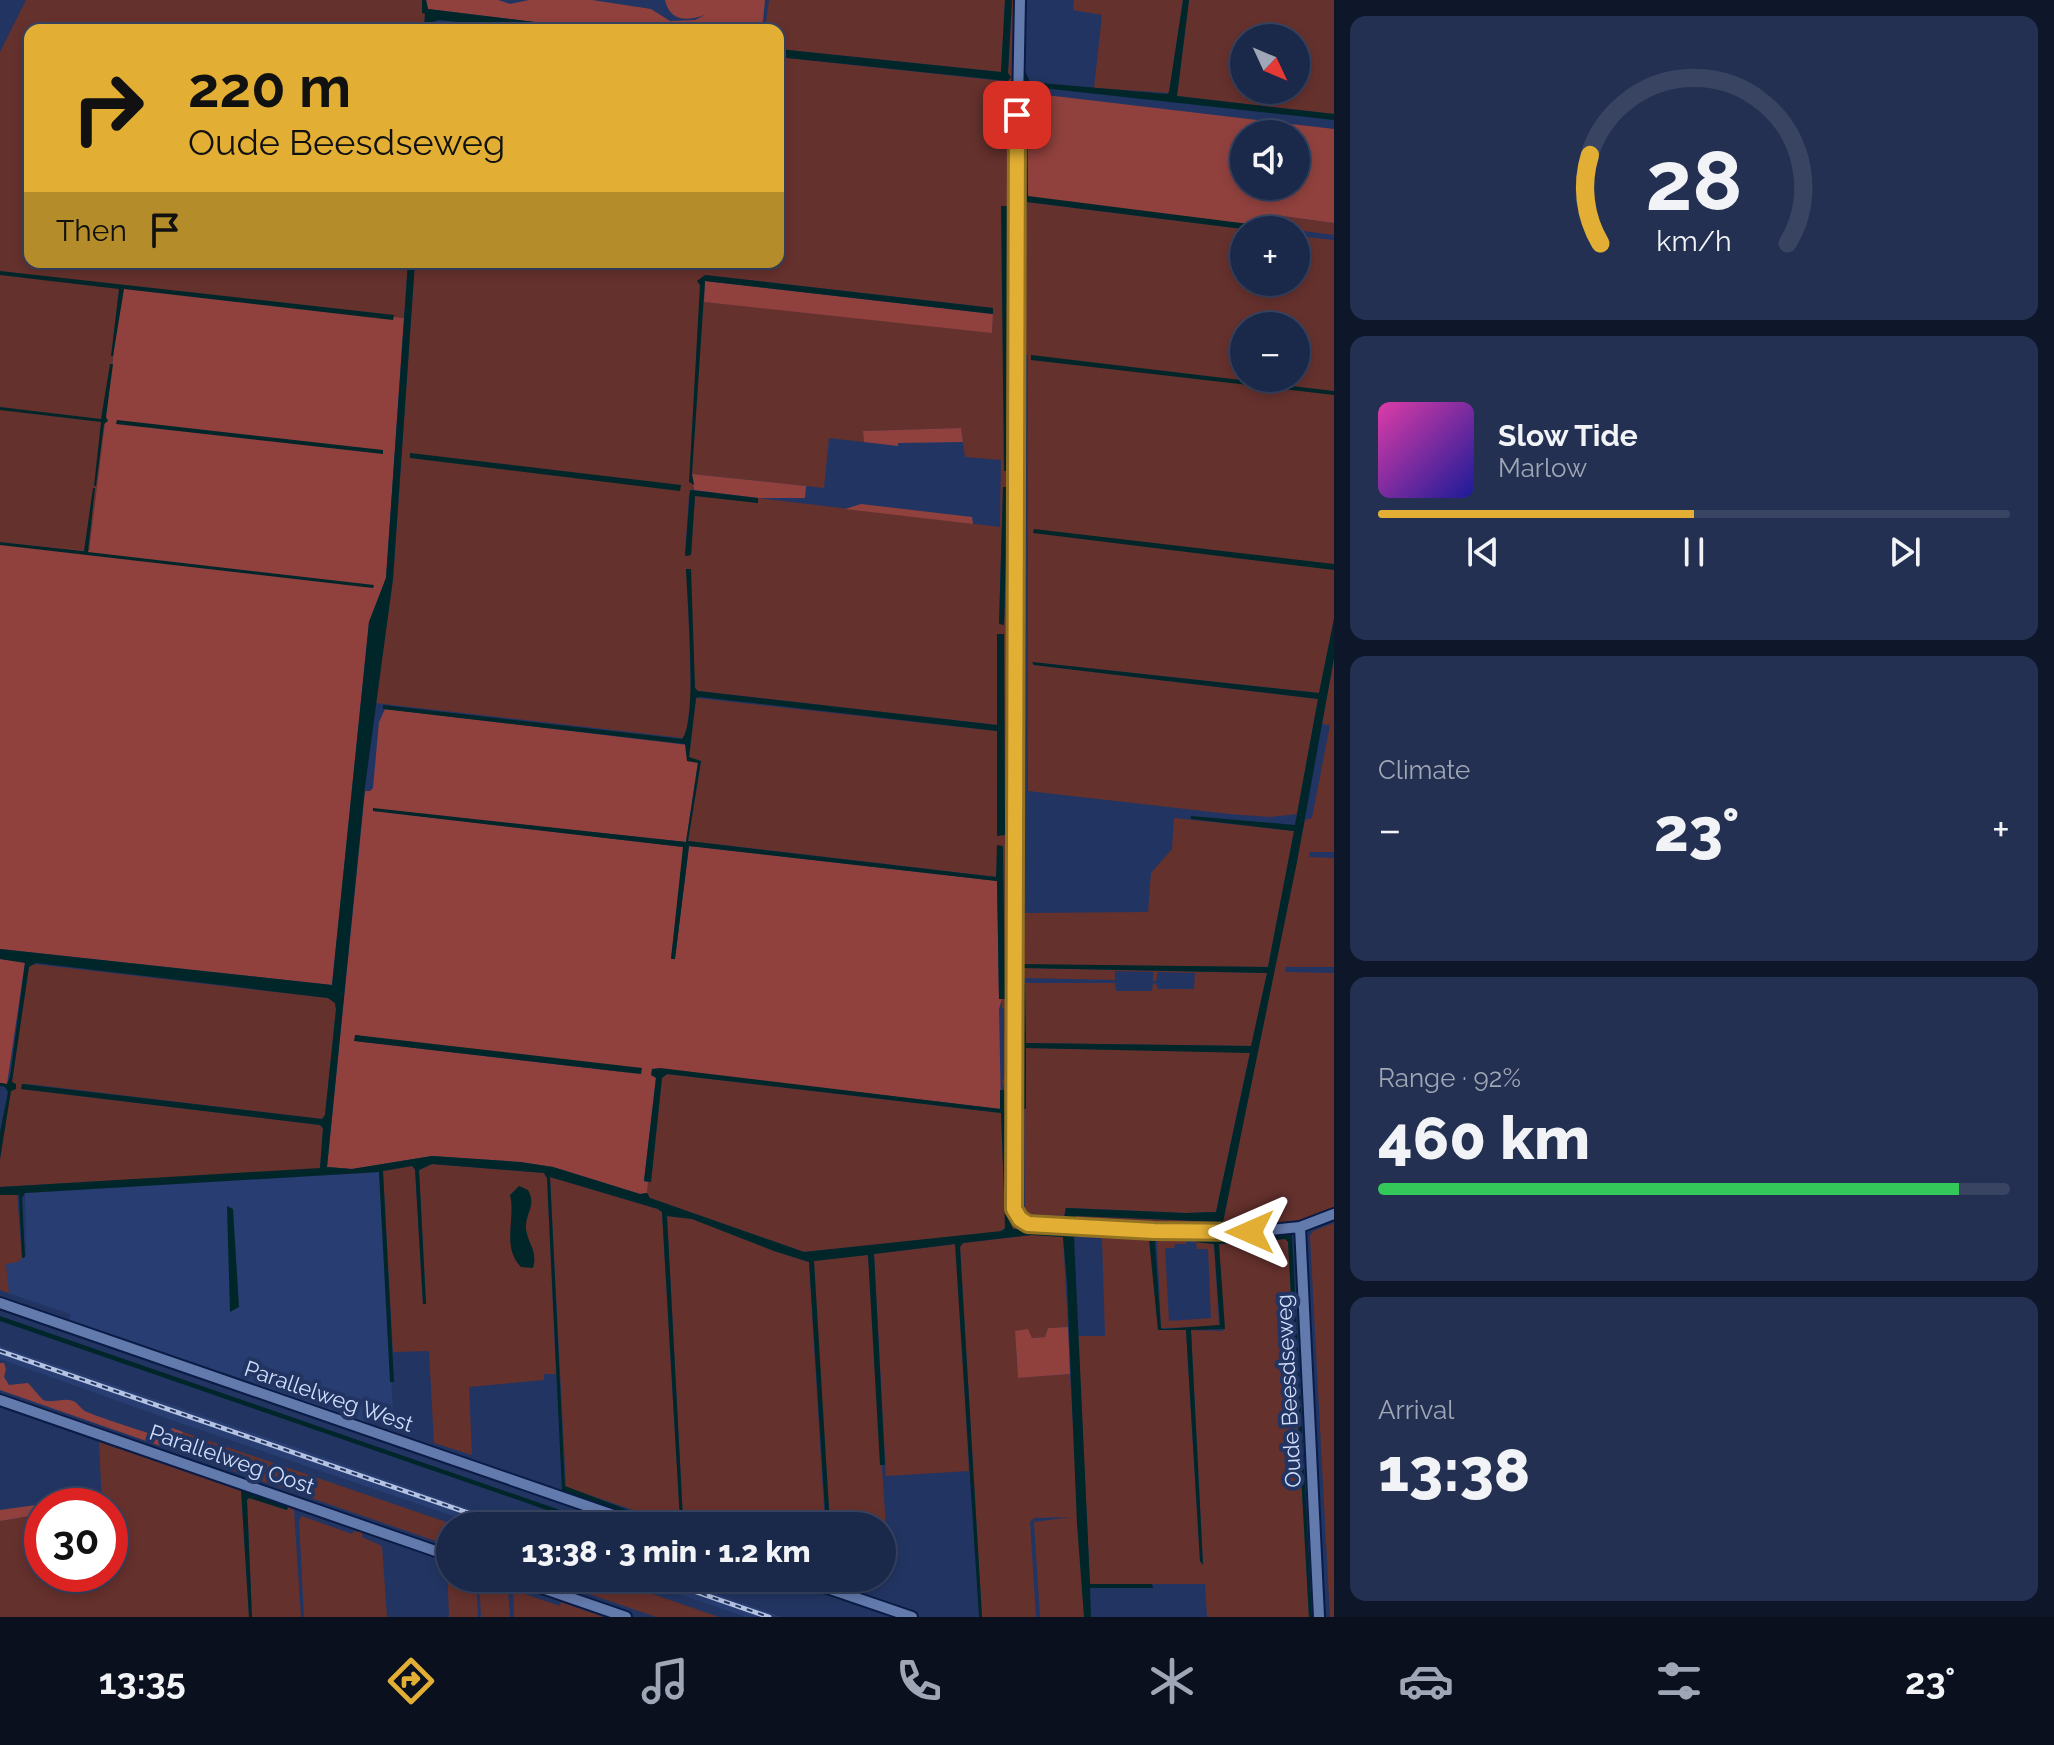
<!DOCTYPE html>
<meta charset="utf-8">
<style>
body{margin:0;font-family:Raleway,sans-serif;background:#233051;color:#f1f3f6;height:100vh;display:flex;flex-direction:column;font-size:30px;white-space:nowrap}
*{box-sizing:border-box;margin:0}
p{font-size:26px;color:#9fa6b5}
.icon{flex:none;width:44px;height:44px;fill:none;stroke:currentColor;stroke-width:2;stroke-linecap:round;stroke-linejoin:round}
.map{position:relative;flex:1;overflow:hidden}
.details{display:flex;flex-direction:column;gap:16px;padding:16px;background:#0e1629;width:720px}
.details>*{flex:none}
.banner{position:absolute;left:24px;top:24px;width:760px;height:244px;border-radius:16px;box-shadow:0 4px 12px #0003,0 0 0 2px #384462;background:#e2af34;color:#111;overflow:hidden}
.needle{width:52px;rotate:134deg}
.tools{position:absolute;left:1230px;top:24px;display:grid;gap:16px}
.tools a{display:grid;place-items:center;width:80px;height:80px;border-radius:50%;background:#1a284a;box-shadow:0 4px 12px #0003,0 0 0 2px #384462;font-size:40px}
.speed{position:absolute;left:24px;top:1488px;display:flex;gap:16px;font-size:40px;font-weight:700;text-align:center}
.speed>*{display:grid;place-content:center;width:104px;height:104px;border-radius:50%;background:#1a284a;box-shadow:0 4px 12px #0003,0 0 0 2px #384462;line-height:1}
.speed .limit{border:12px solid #d22;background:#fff;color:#111}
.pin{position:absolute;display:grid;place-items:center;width:68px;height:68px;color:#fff;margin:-34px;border-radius:16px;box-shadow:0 4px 12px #0006}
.me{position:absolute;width:88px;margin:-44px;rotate:270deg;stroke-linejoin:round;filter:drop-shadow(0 0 6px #0008)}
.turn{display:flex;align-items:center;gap:28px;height:168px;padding:0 32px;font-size:36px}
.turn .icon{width:104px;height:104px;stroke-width:2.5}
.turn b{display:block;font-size:56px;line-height:68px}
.then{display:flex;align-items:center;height:76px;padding:0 32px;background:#0003;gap:16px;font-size:30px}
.big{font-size:60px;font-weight:800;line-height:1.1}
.details .widget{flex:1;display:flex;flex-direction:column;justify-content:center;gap:12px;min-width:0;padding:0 28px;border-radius:16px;background:#233051}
.details .dial{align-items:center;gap:0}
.dial svg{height:208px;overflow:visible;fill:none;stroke:#384462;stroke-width:7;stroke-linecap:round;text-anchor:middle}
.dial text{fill:#f1f3f6;stroke:none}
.song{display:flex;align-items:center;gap:24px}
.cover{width:96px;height:96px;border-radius:12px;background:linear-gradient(135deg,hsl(320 70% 55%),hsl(240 70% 35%))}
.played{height:8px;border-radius:4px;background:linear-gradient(90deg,#e2af34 50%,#384462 50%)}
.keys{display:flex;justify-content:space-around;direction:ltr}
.heat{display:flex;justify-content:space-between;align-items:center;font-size:44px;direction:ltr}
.charge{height:12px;border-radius:6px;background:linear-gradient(90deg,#34c759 92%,#384462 0)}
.trip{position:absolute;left:436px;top:1512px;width:460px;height:80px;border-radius:40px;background:#1a284a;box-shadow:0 4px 12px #0003,0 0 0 2px #384462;font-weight:800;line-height:80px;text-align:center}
.menu{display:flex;height:128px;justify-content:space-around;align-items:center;background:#0a101e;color:#9fa6b5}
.menu .icon{width:56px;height:56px}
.menu .on{color:#e2af34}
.menu b{font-size:36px;color:#f1f3f6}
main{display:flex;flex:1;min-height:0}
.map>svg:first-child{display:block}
.built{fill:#283d71}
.green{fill:#65312d;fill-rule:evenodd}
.forest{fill:#90413d;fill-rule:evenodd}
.water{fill:#00262a}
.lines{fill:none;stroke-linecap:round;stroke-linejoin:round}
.stream{stroke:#00262a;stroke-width:2}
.minor-casing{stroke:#0a1b45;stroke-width:14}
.minor{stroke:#637aad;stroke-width:10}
.rail-casing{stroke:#b5c3e3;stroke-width:5}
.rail{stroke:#223562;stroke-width:2;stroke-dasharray:6;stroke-linecap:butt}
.route-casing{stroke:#937222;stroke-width:20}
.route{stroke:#e2af34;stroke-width:14}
.labels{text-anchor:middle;stroke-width:8;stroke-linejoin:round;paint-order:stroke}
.street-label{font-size:22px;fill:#d1defb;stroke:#223562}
</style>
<main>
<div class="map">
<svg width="1334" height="1617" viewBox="0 0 1334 1617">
<rect width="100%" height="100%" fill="#223562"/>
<path class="built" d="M379,1172L393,1410L364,1406L366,1423L70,1323V1314L8,1293L6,1264L26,1256L25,1193Z
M0,1346L297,1448L517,1526H483L180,1423L0,1359Z
M632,1578H669L782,1617H746Z"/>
<path class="green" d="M26,0H422L425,13L424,30H30V262H408L404,318L122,287C110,375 101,463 89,552L0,542V52Z
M769,0H1005L1001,72L778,49V30H765Z
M1012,0H1017V1221L1026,1230L1011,1228L1008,1217L1005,1228L999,1232L804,1252L650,1198L647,1193L648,1182L651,1181L662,1078L667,1074L1001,1113L1004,1192V1090L1002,1080L1004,1079V1009L1002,1008V999H1005L997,846V877L688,841L701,761L689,758L696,698L997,731V835V634V725L698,691L695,688L687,569L691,697L686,734L683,738L375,703L393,579L415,262H704V269H708L709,262H778V57L1003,81L1010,77L1008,73ZM705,275L993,308L992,332L704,302ZM961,428L965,457L1001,460L1000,527L758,498L757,503L697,494L695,496L691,555L685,556L689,494L694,487L693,474L824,488L829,438L864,442L863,431ZM1003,487L1008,488L1004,625L999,624Z
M1074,0H1183L1169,93L1094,88L1102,15L1073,10Z
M1189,0H1334V114L1177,96ZM1244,38H1296V90H1244Z
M1027,202L1252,230H1244V282H1296V236L1334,240V619L1319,693L1032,662L1034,665L1318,699L1297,814L1270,817L1230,814L1028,791V355L1023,354ZM1244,326H1296V378H1244Z
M1274,215L1334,223V235L1273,227Z
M1334,658V852H1310L1309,857L1334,858V967H1286L1285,972L1334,973V1210L1300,1222L1254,1228L1074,1223L1072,1219L1077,1216L1223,1222L1305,820L1312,818L1330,725L1322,724Z
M1174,818L1294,831L1268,967L1023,965L1025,913L1148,912L1151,873L1172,849Z
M33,964L328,998L335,1003L336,1009L325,1115L322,1119L28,1084H22V1089L320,1125L323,1129L320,1169L0,1187V1159L29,966Z
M1023,968L1267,973L1252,1046L1026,1043V1048L1250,1052L1216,1212L1186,1213L1072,1208H1066L1064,1216L1025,1214L1024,983H1115L1116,991H1152L1153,984L1156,983L1158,989H1194L1195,973L1158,972L1156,981H1153V972L1115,971V980L1023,978Z
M432,1164L544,1173L547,1178L556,1374H544V1380L469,1387L472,1455L434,1443L429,1351L393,1352L383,1171L412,1166L415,1170L423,1304H426L419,1170Z
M550,1177L658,1209L662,1212L680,1519H683L667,1216L692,1219L774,1251L809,1262L825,1526H680L566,1487Z
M17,1194L22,1258L18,1262L6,1264L9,1293L0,1290V1195Z
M1334,1223V1617H1330L1310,1236L1313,1231Z
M1032,1235L1063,1237L1068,1327L1048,1328L1045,1337L1032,1338L1015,1331L1018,1378L1070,1374L1084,1617H1040L1034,1522L1071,1517L1034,1518L1030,1522L1036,1617H982L960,1247L963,1243Z
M1102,1238L1150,1240L1158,1330H1186L1200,1561L1203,1564L1191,1330L1223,1331L1219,1244L1286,1239L1288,1242L1309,1617H1207L1205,1584H1090L1078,1336H1105Z
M1157,1239L1186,1241V1244H1175L1174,1248H1165L1169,1321L1211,1318L1208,1249H1197L1196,1242L1214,1244L1219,1327L1161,1328Z
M956,1244L969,1471L886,1476L874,1254Z
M868,1254L886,1529L882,1530V1526H830L815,1294L814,1261Z
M183,1432L458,1526H450V1546L175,1451Z
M99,1442L241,1489L249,1617H0V1521L42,1514V1574H110V1506H94L102,1504Z
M249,1498L286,1510L288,1507L294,1510L301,1617H252L247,1500Z
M302,1516L352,1534L354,1531L363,1533L362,1537L382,1546L387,1617H304L299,1520Z
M447,1563L450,1564V1578H476L478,1617H449Z
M488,1578L493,1579L492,1582L508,1589L510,1617H481L479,1579Z
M543,1578H606L719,1617H656Z
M513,1590L560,1606L561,1602L604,1617H514Z"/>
<path class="forest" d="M426,0H498L510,4L529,0H592L651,9L670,21L695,20L705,15C687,21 670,22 665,0H765L762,30H601L428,9Z
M1029,93L1334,129V223L1275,215L1273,227L1027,197L1026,162ZM1244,134H1296V186H1244Z
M705,281L993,314L992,333L704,302Z
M122,286L404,318L386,578L369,622L332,985L0,949V542L89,551Z
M961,428L963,442L898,443V446L864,442L863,431Z
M692,474L806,486L805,498H758L694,490Z
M861,504L972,517L973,524L845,509Z
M385,709L688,745L687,760L698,762L686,842L373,809L374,811L684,847L671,959L675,958L689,846L997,881L999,999H1002L999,1009L1001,1109L660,1069H652L656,1078L644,1181L648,1182L647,1193L640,1194L553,1167L520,1162L432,1156L352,1169L327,1167L365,791H370L373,788L379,722ZM355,1035L641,1074L355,1041Z
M0,959L25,962L7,1084L0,1083Z
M1068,1327L1070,1374L1018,1378L1015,1331L1028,1329L1032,1338L1045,1337L1048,1328Z
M0,1363H4L6,1369L4,1377L9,1385L28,1383L43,1400C53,1403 60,1399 69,1400C77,1401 79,1407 85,1411C92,1415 158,1437 164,1437L172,1428L183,1432L175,1451L0,1390Z
M101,1496L102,1505L42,1506V1514L0,1521V1510Z"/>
<path class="water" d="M422,0H426L428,9L601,30H532L439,20L433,22L432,30H424L425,14L422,13Z
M1005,0H1012L1008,73L1011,77L1008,81L778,57V49L1001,72Z
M1183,0H1189L1177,96L1334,114V120L1024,86L1023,72L1025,71L1030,82L1167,94L1169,92Z
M1027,95L1028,196L1295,230H1251L1027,202L1025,225H1023V96Z
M1001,206H1007L1009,471H1004Z
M408,262H415L393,579L365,787L327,1167L352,1169L432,1156L520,1162L553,1167L640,1194L647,1193L650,1198L804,1252L1002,1231L1005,1228L1004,1199H1007L1008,1217L1013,1229L1085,1230V1235L1074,1237L1090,1584H1152L1153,1588H1090L1091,1617H1084L1077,1524L1067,1284L1063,1237L1032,1235L963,1243L960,1247L982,1617H979L955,1244L874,1254L885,1465H880L868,1255L814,1261L830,1526H826L809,1262L774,1251L692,1219L667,1216L683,1519L680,1520L662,1212L658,1209L550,1177L565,1486L670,1526H659L562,1491L547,1178L544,1173L432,1164L419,1170L426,1304H423L415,1169L412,1166L383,1171L394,1382H390L379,1172L25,1193L22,1198L25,1257L22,1258L19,1195H0V1187L320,1168L323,1128L320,1125L21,1089L22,1084L322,1119L325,1115L336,1009L335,1003L328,998L36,963L29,967L12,1082L16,1084V1089L11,1091L0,1159V1132L8,1092L5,1087L0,1086V1083L7,1084L10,1077L25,963L0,959V949L332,985L369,622L386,578Z
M0,271L394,315L393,320L124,289L113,356H111L119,289L0,275Z
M705,275L993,308V314L705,281L692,474L694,485L689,482L700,285L697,281Z
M1031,355L1334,391V395L1031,360Z
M110,364H113L106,417L108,421L104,424L96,486H94L101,422L0,410V407L101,419Z
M117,420L383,450V454L116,424Z
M410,453L681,485L680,491L410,458Z
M1003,487H1008L1004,625L999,624Z
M93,488H95L88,552L374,585L373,588L0,545V542L84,551Z
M690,490L758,498V503L695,496L691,555L685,556Z
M1034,529L1334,564V570L1033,533Z
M686,569H691L695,688L698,691L997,725V634H1004L1005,835L997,836V731L700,697L696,698L689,757L701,761L688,841L996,877L997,845L1003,846L1005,999H999L997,881L689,846L675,959H671L683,847L373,811V808L686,842L698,763L687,761L685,744L383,709V705L682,739C698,721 687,599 686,569Z
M1334,619V658L1297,862L1223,1222L1077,1216L1066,1221L1064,1218L1066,1208L1186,1213L1216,1212L1250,1053L1026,1048V1109H1022L1021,985L1025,984L1026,1043L1251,1046L1267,973L1024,968L1023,977H1020V964L1268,967L1294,831L1191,819V816L1295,825L1318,699L1034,665L1032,662L1319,693Z
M355,1035L642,1068L641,1074L354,1041Z
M660,1068L1000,1109V1090H1004L1008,1193L1004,1192L1001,1113L667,1074L662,1078L651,1182L644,1181L656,1078L651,1075L652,1069Z
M519,1186L528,1190C537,1206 525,1213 526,1229C528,1244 538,1251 533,1268L521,1267C501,1247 516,1219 510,1195Z
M227,1206L233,1209L239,1307L230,1312Z
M1099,1231L1186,1237V1241L1157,1240L1155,1242L1161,1328L1163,1329L1220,1325L1214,1244L1196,1242V1238L1290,1232L1292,1234L1312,1617H1309L1288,1242L1285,1239L1219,1244L1225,1329L1191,1330L1203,1565L1200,1561L1186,1330H1158L1149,1239L1100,1236Z
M0,1316L606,1526H593L0,1321Z
M241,1489L288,1507L287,1510L249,1498L247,1500L252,1617H249Z"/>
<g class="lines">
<path class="stream" d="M1322,1578L1325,1617"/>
<defs>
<path id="minor" d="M1020,0L1015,261L1014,1209L1020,1219L1028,1224L1154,1231L1250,1232L1300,1227L1334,1214
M1300,1227L1319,1617
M0,1303L645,1526
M0,1400L450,1556
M513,1578L626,1617
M798,1578L912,1617"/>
</defs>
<use href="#minor" class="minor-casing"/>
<use href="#minor" class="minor"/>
<defs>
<path id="rail" d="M0,1351L506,1526
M656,1578L769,1617"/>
</defs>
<use href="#rail" class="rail-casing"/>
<use href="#rail" class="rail"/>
</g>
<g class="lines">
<defs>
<path id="route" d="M1017,115L1014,1209L1020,1219L1028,1224L1154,1231L1250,1232"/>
</defs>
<use href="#route" class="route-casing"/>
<use href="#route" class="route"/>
</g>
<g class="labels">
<g class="street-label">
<text transform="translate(1288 1391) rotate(-93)" y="8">Oude Beesdseweg</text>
<text transform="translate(329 1396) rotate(19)" y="8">Parallelweg West</text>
<text transform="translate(232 1459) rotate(19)" y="8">Parallelweg Oost</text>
</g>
</g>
</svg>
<div class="tools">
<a><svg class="needle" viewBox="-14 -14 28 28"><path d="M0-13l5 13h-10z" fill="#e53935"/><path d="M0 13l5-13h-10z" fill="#9fa6b5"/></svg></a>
<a><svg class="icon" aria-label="sound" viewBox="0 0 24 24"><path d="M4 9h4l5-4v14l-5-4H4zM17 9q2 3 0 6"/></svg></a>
<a>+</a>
<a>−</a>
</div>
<div class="speed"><div class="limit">30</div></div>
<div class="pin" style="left:1017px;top:115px;background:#d93025"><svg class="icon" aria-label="arrive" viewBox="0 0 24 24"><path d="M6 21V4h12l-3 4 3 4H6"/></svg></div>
<svg class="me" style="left:1250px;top:1232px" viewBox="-20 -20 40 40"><path d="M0-17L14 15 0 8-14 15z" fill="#e2af34" stroke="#fff" stroke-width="4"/></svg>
<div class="trip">13:38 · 3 min · 1.2 km</div>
<div class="banner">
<div class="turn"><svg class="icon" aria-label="right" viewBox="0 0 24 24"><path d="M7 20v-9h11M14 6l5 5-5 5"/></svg><div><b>220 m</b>Oude Beesdseweg</div></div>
<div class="then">Then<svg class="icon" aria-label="arrive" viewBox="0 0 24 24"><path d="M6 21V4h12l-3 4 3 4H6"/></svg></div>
</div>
</div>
<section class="details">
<div class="widget dial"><svg viewBox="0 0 100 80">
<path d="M14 69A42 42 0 1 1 86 69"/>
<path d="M14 69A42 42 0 0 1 10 35" stroke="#e2af34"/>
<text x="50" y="56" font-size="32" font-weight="700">28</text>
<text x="50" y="72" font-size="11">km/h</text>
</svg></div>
<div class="widget">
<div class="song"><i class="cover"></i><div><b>Slow Tide</b><p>Marlow</p></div></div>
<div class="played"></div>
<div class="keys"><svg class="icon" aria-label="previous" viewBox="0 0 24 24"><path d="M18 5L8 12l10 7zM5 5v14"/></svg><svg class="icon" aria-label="pause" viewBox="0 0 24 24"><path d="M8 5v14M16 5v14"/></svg><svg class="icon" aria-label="next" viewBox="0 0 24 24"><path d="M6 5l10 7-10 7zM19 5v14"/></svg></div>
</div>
<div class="widget"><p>Climate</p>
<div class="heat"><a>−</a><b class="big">23°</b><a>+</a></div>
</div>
<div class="widget"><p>Range · 92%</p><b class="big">460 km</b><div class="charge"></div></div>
<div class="widget"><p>Arrival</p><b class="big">13:38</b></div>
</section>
</main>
<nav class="menu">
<b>13:35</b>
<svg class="icon on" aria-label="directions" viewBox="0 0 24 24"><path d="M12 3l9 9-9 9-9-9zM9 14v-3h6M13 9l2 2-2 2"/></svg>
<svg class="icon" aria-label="music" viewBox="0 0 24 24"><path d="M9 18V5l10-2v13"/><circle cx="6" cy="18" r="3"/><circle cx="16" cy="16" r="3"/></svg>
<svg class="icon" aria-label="phone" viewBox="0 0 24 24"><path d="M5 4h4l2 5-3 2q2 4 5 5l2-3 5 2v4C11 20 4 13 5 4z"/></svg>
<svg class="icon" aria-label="climate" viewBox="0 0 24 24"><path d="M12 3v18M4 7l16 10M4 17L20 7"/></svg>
<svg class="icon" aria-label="car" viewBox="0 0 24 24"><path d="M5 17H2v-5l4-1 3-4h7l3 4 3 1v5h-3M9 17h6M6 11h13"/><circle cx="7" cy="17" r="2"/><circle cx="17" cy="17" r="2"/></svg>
<svg class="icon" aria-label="filters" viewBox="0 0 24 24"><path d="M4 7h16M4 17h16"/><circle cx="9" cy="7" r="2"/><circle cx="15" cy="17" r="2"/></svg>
<b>23°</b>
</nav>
